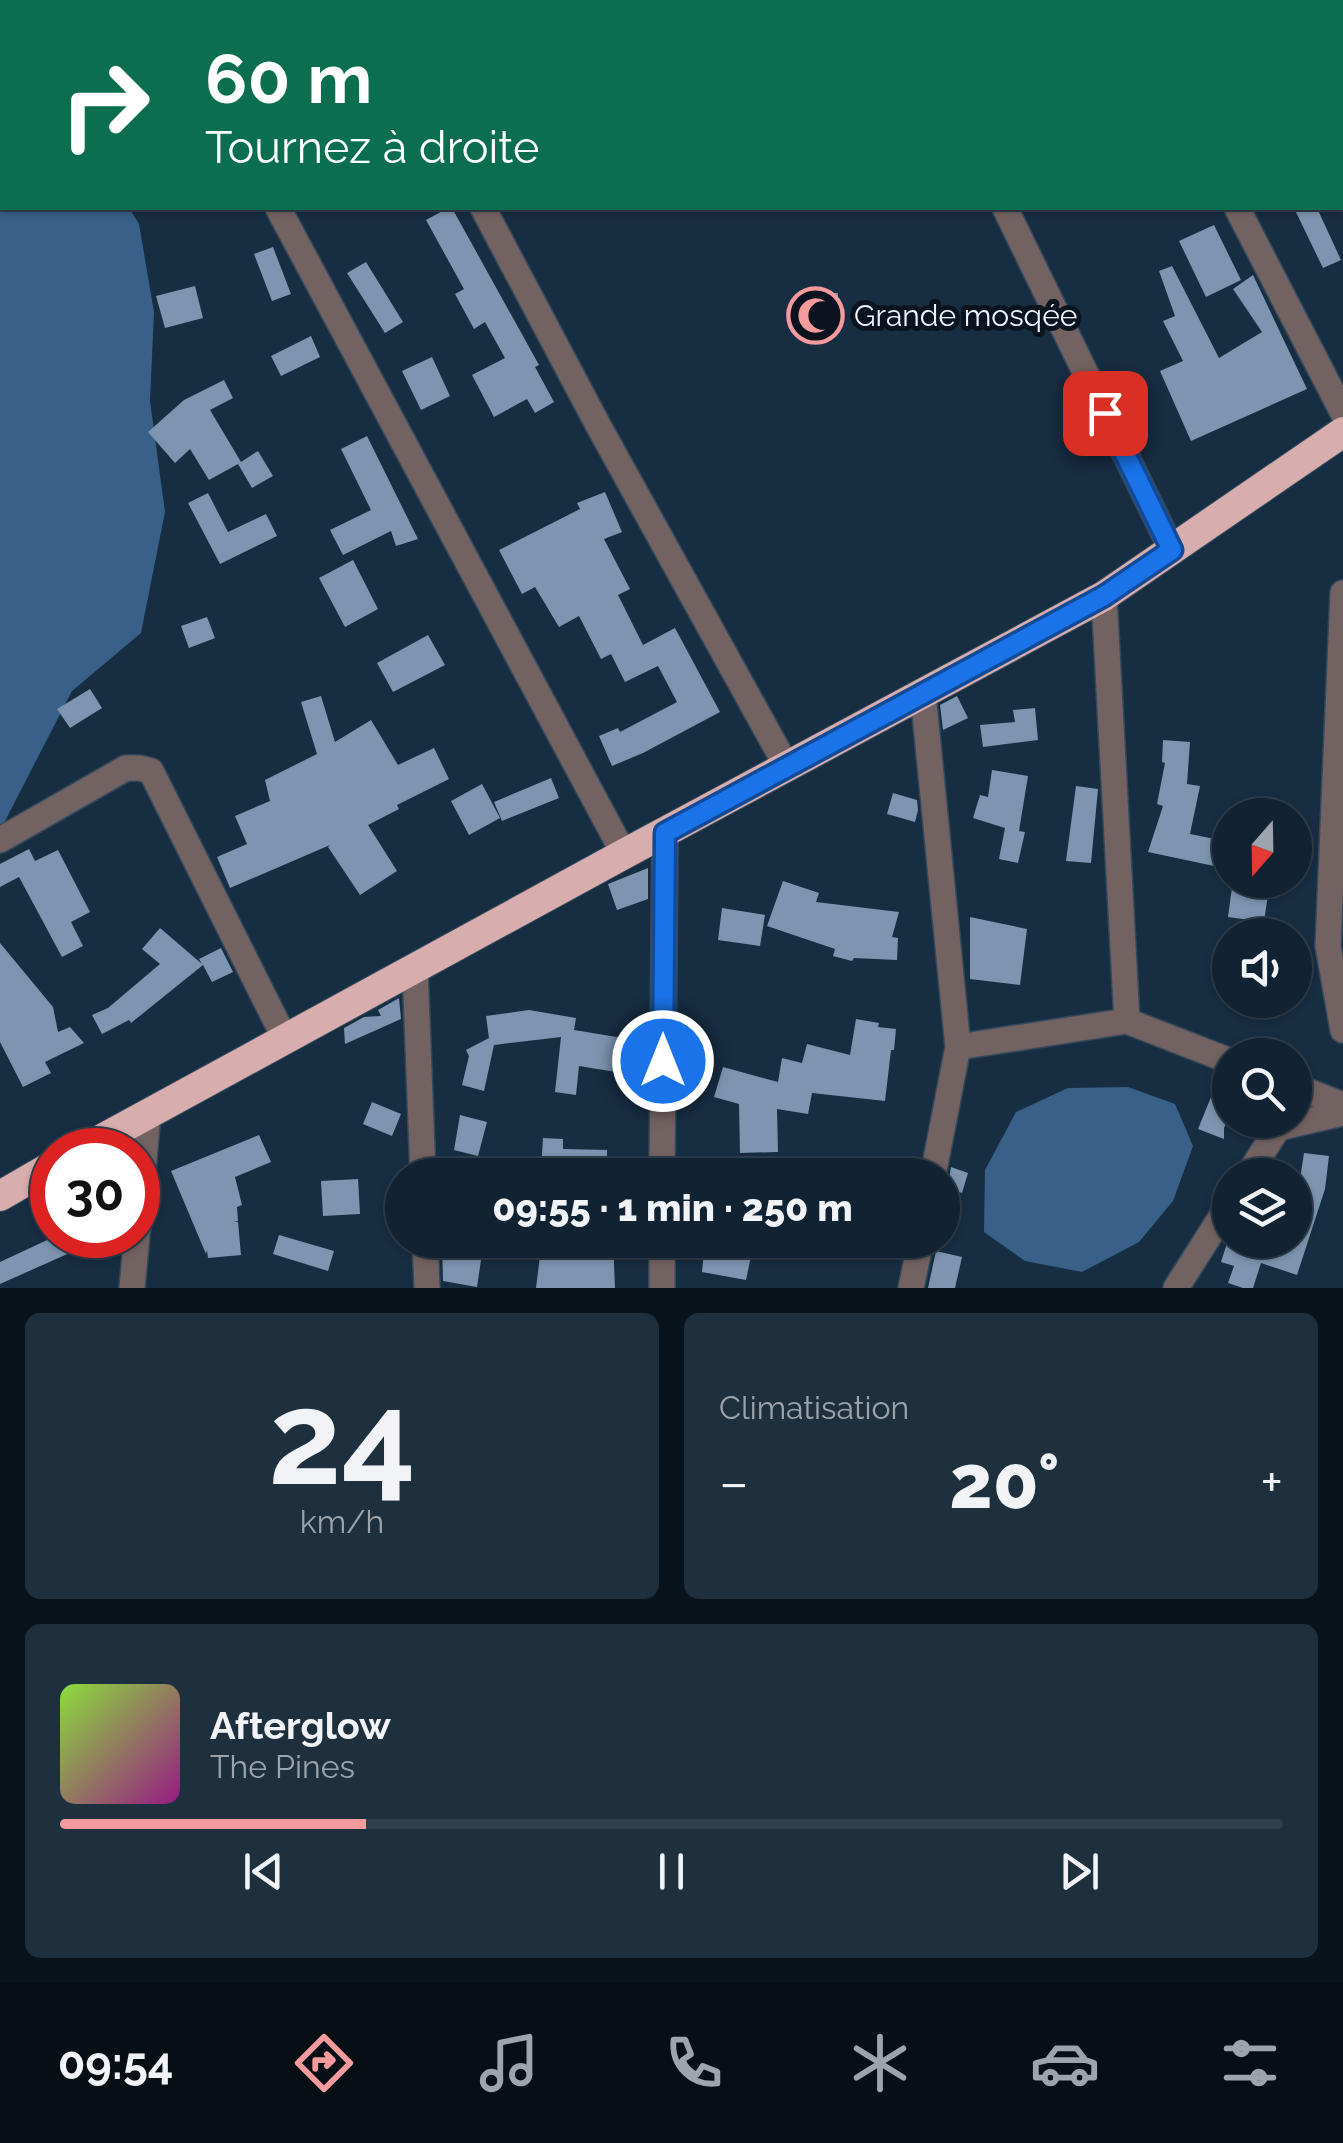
<!DOCTYPE html>
<html lang="fr">
<meta charset="utf-8">
<style>
body{margin:0;font-family:Raleway,sans-serif;background:#1e2f3e;color:#f1f3f6;height:100vh;display:flex;flex-direction:column;font-size:38px;white-space:nowrap}
*{box-sizing:border-box;margin:0}
p{font-size:32px;color:#9ca4ac}
.icon{flex:none;width:55px;height:55px;fill:none;stroke:currentColor;stroke-width:2;stroke-linecap:round;stroke-linejoin:round}
.map{position:relative;height:1288px;overflow:hidden}
.panel{display:flex;flex-direction:column;gap:25px;padding:25px;background:#09131c;flex:1}
.panel>*{flex:none}
.guide{position:absolute;left:0px;top:0px;width:1345px;height:210px;box-shadow:0 2px 8px #0004,0 0 0 2px #303f4d;background:#0b6e4f;color:#fff;overflow:hidden}
.needle{width:65px;rotate:200deg}
.fabs{position:absolute;left:1212px;top:798px;display:grid;gap:20px}
.fabs a{display:grid;place-items:center;width:100px;height:100px;border-radius:50%;background:#112232;box-shadow:0 2px 8px #0004,0 0 0 2px #303f4d;font-size:50px}
.speed{position:absolute;left:30px;top:1128px;display:flex;gap:20px;font-size:50px;font-weight:700;text-align:center}
.speed>*{display:grid;place-content:center;width:130px;height:130px;border-radius:50%;background:#112232;box-shadow:0 2px 8px #0004,0 0 0 2px #303f4d;line-height:1}
.speed .limit{border:15px solid #d22;background:#fff;color:#111}
.pin{position:absolute;display:grid;place-items:center;width:85px;height:85px;color:#fff;margin:-42px;border-radius:20px;box-shadow:0 5px 15px #0006}
.me{position:absolute;width:110px;margin:-55px;rotate:0deg;stroke-linejoin:round;filter:drop-shadow(0 0 8px #0008)}
.turn{display:flex;align-items:center;gap:35px;height:210px;padding:0 40px;font-size:45px}
.turn .icon{width:130px;height:130px;stroke-width:2.5}
.turn b{display:block;font-size:70px;line-height:85px}
.big{font-size:75px;font-weight:800;line-height:1.1}
.panel .widget{flex:1;display:flex;flex-direction:column;justify-content:center;gap:15px;min-width:0;padding:0 35px;border-radius:15px;background:#1e2f3e}
.panel .dial{align-items:center;gap:0}
.dial b{font-size:130px;line-height:1}
.song{display:flex;align-items:center;gap:30px}
.cover{width:120px;height:120px;border-radius:15px;background:linear-gradient(135deg,hsl(90 70% 55%),hsl(310 70% 35%))}
.played{height:10px;border-radius:5px;background:linear-gradient(90deg,#f59b9e 25%,#303f4d 25%)}
.keys{display:flex;justify-content:space-around;direction:ltr}
.heat{display:flex;justify-content:space-between;align-items:center;font-size:55px;direction:ltr}
.panel .tiles{flex:1;display:grid;gap:25px;grid-template-columns:1fr 1fr}
.widget:last-child{grid-column:span 2}
.trip{position:absolute;left:385px;top:1158px;width:575px;height:100px;border-radius:50px;background:#112232;box-shadow:0 2px 8px #0004,0 0 0 2px #303f4d;font-weight:800;line-height:100px;text-align:center}
.tab-bar{display:flex;height:160px;justify-content:space-around;align-items:center;background:#070e14;color:#9ca4ac}
.tab-bar .icon{width:70px;height:70px}
.tab-bar .on{color:#f59b9e}
.tab-bar b{font-size:45px;color:#f1f3f6}
.map>svg:first-child{display:block}
.water{fill:#386088}
.building{fill:#7d95b0}
.lines{fill:none;stroke-linecap:round;stroke-linejoin:round}
.minor-casing{stroke:#35495c;stroke-width:28}
.highway-casing{stroke:#35495c;stroke-width:32}
.minor{stroke:#736262;stroke-width:25}
.highway{stroke:#d7adae;stroke-width:30}
.route-casing{stroke:#114b97;stroke-width:25}
.route{stroke:#1a73e8;stroke-width:18}
.labels{text-anchor:middle;stroke-width:10;stroke-linejoin:round;paint-order:stroke}
.poi-label{font-size:30px;fill:#edf5fe;stroke:#0b141e;text-anchor:start}
</style>
<div class="map">
<svg width="1343" height="1288" viewBox="0 0 1343 1288">
<rect width="100%" height="100%" fill="#172d42"/>
<path class="water" d="M0,0H54V2H2V208H129L139,224L154,312L150,401L165,512L141,633L72,691L4,823L0,825Z
M1128,1087L1175,1104L1193,1146L1173,1201L1139,1242L1082,1272L1025,1261L984,1232L985,1170L1016,1112L1068,1088Z"/>
<path class="building" d="M448,208H452L539,365L535,367L554,402L535,413L527,399L494,417L472,375L505,358L485,322L474,329L455,294L464,289L426,220Z
M1294,208H1317L1341,260L1323,268Z
M1214,225L1241,280L1206,297L1179,241Z
M273,247L291,294L272,301L254,254Z
M366,262L403,322L385,333L347,273Z
M1172,266L1219,358L1262,332L1233,289L1253,275L1307,389L1191,441L1160,371L1183,361L1163,321L1175,316L1159,271Z
M195,286L203,318L165,328L156,296Z
M803,293H838L837,328H803Z
M311,336L320,357L281,376L271,356Z
M432,357L450,396L421,410L402,371Z
M224,380L233,398L210,410L241,462L258,451L273,476L252,488L238,464L209,480L190,449L175,463L148,432L184,400Z
M367,436L418,539L396,546L391,531L343,555L330,530L371,510L341,449Z
M605,492L622,532L604,539L630,589L618,595L643,645L675,628L720,712L643,753L612,766L599,736L618,728L620,732L677,702L658,666L625,682L611,654L601,659L579,616L559,627L535,587L522,594L499,550L580,509L577,503Z
M208,493L228,532L266,514L277,536L220,564L188,503Z
M353,560L378,609L345,627L319,578Z
M207,617L215,638L189,648L181,626Z
M428,635L445,665L393,692L377,663Z
M90,689L102,708L70,728L57,709Z
M321,696L335,742L371,720L398,765L434,748L449,779L397,805L399,809L368,825L397,871L360,895L328,847L330,845L230,888L217,857L247,844L235,816L270,801L265,780L317,754L301,702Z
M957,696L968,718L943,730L940,705Z
M1035,708L1038,740L983,747L980,725L1015,722L1013,710Z
M1163,740L1190,742L1187,784L1200,786L1190,834L1220,840L1214,866L1148,852L1163,806L1157,804L1165,763L1162,762Z
M992,770L1028,776L1019,831L1025,832L1018,863L999,859L1005,828L973,818L980,795L988,797Z
M551,778L559,798L502,821L494,802Z
M482,784L500,818L469,835L451,801Z
M1076,786L1098,789L1091,863L1066,861Z
M893,793L917,800L918,810L915,822L887,814Z
M29,849L35,861L58,850L90,912L71,922L83,946L62,957L19,877L0,887V864Z
M648,868V899L617,910L608,884Z
M1233,880H1270L1264,922L1228,917Z
M783,881L819,893L816,902L899,912L892,937L898,938L897,960L854,958L852,961L833,956L835,949L767,926Z
M722,908L765,915L760,946L718,940Z
M970,917L1027,929L1020,985L970,979Z
M160,928L202,964L199,959L221,948L233,972L212,982L203,965L131,1023L129,1020L102,1034L92,1015L108,1008L160,964L142,949Z
M0,943L53,1007L58,1032L70,1027L84,1043L45,1062L51,1073L23,1087L0,1042Z
M399,998L401,1019L345,1044L344,1028L364,1017L381,1016L378,1010Z
M529,1010L576,1018L574,1030L647,1042V1077L579,1066L576,1095L555,1092L561,1037L494,1045L484,1091L462,1085L469,1056L466,1050L489,1038L486,1016Z
M856,1019L879,1023L878,1027L896,1029L894,1050H891L885,1101L812,1093L808,1114L777,1109L778,1152L740,1153L739,1104L714,1097L723,1067L778,1082L782,1058L802,1063L807,1044L850,1055Z
M1220,1075L1230,1077V1114L1224,1128V1139L1198,1129Z
M372,1102L401,1114L392,1136L363,1124Z
M460,1115L487,1122L478,1156L454,1150Z
M259,1135L271,1162L235,1177L242,1205L237,1207L238,1221H234L238,1222L241,1255L208,1258L207,1250L206,1254L171,1171Z
M543,1138L563,1139V1149L607,1150V1172L541,1170Z
M1304,1153L1329,1156L1325,1189L1297,1275L1261,1263L1253,1288H1243L1228,1283L1234,1266L1221,1262L1228,1240H1295V1195L1300,1179Z
M951,1167L968,1173L962,1193L943,1187L949,1179Z
M358,1179L360,1214L323,1216L321,1181Z
M58,1235H110L0,1284V1262Z
M279,1235L334,1251L328,1271L273,1254Z
M442,1240H484L477,1287L443,1281Z
M542,1240H613L615,1288H536Z
M705,1240H735L734,1253L751,1256L746,1280L702,1272Z
M936,1251L962,1257L955,1288H928Z"/>
<g class="lines">
<defs>
<path id="minor" d="M373,0L374,2
M904,0L905,2
M1130,0L1131,2
M271,2L275,0
M278,208L624,854
M483,208L598,425L787,767
M1005,208L1172,550
M1237,208L1343,413
M1343,593L1328,946L1343,1030
M1104,596L1127,1021
M923,694L958,1047L933,1175
M0,840L126,768H139L151,771L285,1039
M415,968L423,1175
M958,1047L1127,1021L1230,1061
M1295,1086L1343,1105
M662,1175L665,833
M1248,1175L1278,1128L1343,1113
M138,1229L148,1113
M425,1240L427,1288
M132,1288L137,1235
M662,1288V1240
M911,1288L921,1240
M1176,1288L1230,1203"/>
<path id="highway" d="M82,1150L624,854L1104,596L1343,432
M0,1196L52,1166"/>
</defs>
<use href="#minor" class="minor-casing"/>
<use href="#highway" class="highway-casing"/>
<use href="#minor" class="minor"/>
<use href="#highway" class="highway"/>
</g>
<g class="lines">
<defs>
<path id="route" d="M663,1061L665,833L1104,596L1172,550L1105,413"/>
</defs>
<use href="#route" class="route-casing"/>
<use href="#route" class="route"/>
</g>
<defs>
<symbol id="mosque-ring" viewBox="-11 -11 22 22"><circle r="9.5" fill="#0b141e" stroke="#f59b9e" stroke-width="1.5"/><path d="M3.5-4.9A6 6 0 1 0 3.5 4.9A5 5 0 1 1 3.5-4.9Z" fill="#f59b9e"/></symbol>
</defs>
<g fill-rule="evenodd">
<use href="#mosque-ring" x="784" y="284" width="63" height="63"/>
</g>
<g class="labels">
<g class="poi-label">
<text x="854" y="326">Grande mosqée</text>
</g>
</g>
</svg>
<div class="fabs">
<a><svg class="needle" viewBox="-14 -14 28 28"><path d="M0-13l5 13h-10z" fill="#e53935"/><path d="M0 13l5-13h-10z" fill="#9ca4ac"/></svg></a>
<a><svg class="icon" aria-label="sound" viewBox="0 0 24 24"><path d="M4 9h4l5-4v14l-5-4H4zM17 9q2 3 0 6"/></svg></a>
<a><svg class="icon" aria-label="search" viewBox="0 0 24 24"><circle cx="10" cy="10" r="6"/><path d="M15 15l6 6"/></svg></a>
<a><svg class="icon" aria-label="layers" viewBox="0 0 24 24"><path d="M12 4l9 5-9 5-9-5zM3 14l9 5 9-5"/></svg></a>
</div>
<div class="speed"><div class="limit">30</div></div>
<div class="pin" style="left:1105px;top:413px;background:#d93025"><svg class="icon" aria-label="arrive" viewBox="0 0 24 24"><path d="M6 21V4h12l-3 4 3 4H6"/></svg></div>
<svg class="me" style="left:663px;top:1061px" viewBox="-20 -20 40 40"><circle r="17" fill="#1a73e8" stroke="#fff" stroke-width="3"/><path d="M0-11L8 9 0 5-8 9z" fill="#fff"/></svg>
<div class="trip">09:55 · 1 min · 250 m</div>
<div class="guide">
<div class="turn"><svg class="icon" aria-label="right" viewBox="0 0 24 24"><path d="M7 20v-9h11M14 6l5 5-5 5"/></svg><div><b>60 m</b>Tournez à droite</div></div>
</div>
</div>
<section class="panel">
<div class="tiles">
<div class="widget dial"><b>24</b><p>km/h</p></div>
<div class="widget"><p>Climatisation</p>
<div class="heat"><a>−</a><b class="big">20°</b><a>+</a></div>
</div>
<div class="widget">
<div class="song"><i class="cover"></i><div><b>Afterglow</b><p>The Pines</p></div></div>
<div class="played"></div>
<div class="keys"><svg class="icon" aria-label="previous" viewBox="0 0 24 24"><path d="M18 5L8 12l10 7zM5 5v14"/></svg><svg class="icon" aria-label="pause" viewBox="0 0 24 24"><path d="M8 5v14M16 5v14"/></svg><svg class="icon" aria-label="next" viewBox="0 0 24 24"><path d="M6 5l10 7-10 7zM19 5v14"/></svg></div>
</div>
</div>
</section>
<nav class="tab-bar">
<b>09:54</b>
<svg class="icon on" aria-label="directions" viewBox="0 0 24 24"><path d="M12 3l9 9-9 9-9-9zM9 14v-3h6M13 9l2 2-2 2"/></svg>
<svg class="icon" aria-label="music" viewBox="0 0 24 24"><path d="M9 18V5l10-2v13"/><circle cx="6" cy="18" r="3"/><circle cx="16" cy="16" r="3"/></svg>
<svg class="icon" aria-label="phone" viewBox="0 0 24 24"><path d="M5 4h4l2 5-3 2q2 4 5 5l2-3 5 2v4C11 20 4 13 5 4z"/></svg>
<svg class="icon" aria-label="climate" viewBox="0 0 24 24"><path d="M12 3v18M4 7l16 10M4 17L20 7"/></svg>
<svg class="icon" aria-label="car" viewBox="0 0 24 24"><path d="M5 17H2v-5l4-1 3-4h7l3 4 3 1v5h-3M9 17h6M6 11h13"/><circle cx="7" cy="17" r="2"/><circle cx="17" cy="17" r="2"/></svg>
<svg class="icon" aria-label="filters" viewBox="0 0 24 24"><path d="M4 7h16M4 17h16"/><circle cx="9" cy="7" r="2"/><circle cx="15" cy="17" r="2"/></svg>
</nav>
